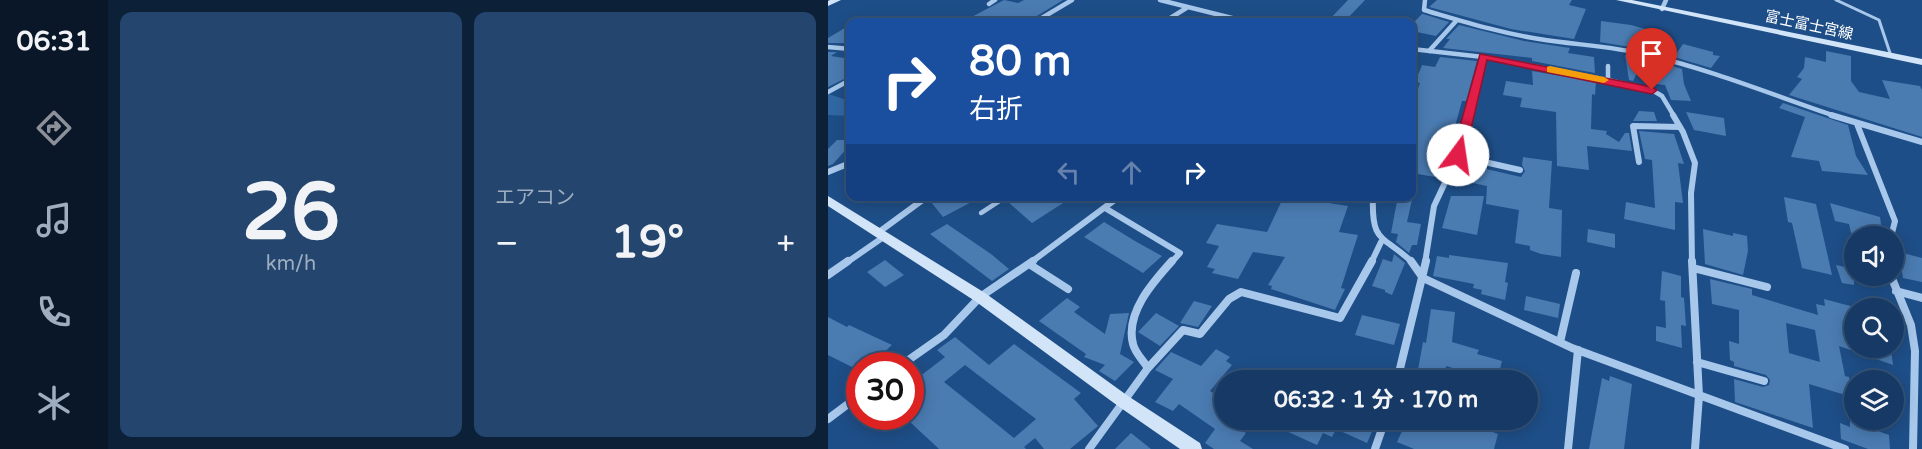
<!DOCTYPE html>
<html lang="ja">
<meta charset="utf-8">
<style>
body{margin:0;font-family:"Varela Round","Noto Sans JP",sans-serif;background:#23456e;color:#f1f3f6;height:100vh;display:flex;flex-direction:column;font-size:22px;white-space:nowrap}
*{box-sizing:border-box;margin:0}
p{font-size:20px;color:#9eadbf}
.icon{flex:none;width:33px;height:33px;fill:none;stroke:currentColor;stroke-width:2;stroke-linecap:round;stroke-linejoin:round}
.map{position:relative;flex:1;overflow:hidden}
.side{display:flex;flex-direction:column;gap:12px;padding:12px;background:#0c2038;width:720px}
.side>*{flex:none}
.banner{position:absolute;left:18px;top:18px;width:570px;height:183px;border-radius:12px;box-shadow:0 3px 15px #0003,0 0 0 2px #355479;background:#1a4fa0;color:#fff;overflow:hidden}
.buttons{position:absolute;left:1016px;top:226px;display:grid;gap:12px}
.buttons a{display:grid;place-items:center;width:60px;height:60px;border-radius:50%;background:#163a65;box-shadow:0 3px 15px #0003,0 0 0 2px #355479;font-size:30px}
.speed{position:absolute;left:18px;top:352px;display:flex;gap:12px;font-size:30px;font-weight:700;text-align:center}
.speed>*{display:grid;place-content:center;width:78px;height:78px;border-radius:50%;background:#163a65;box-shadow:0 3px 15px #0003,0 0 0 2px #355479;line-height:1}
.speed .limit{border:9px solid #d22;background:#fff;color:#111}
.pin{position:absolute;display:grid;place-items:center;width:51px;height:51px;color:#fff;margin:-62px -26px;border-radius:50% 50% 50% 0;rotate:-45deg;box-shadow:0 0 6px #0007}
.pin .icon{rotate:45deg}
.me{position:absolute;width:66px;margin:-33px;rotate:14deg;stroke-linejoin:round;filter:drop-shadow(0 0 4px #0008)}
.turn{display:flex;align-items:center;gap:21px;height:126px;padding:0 24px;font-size:27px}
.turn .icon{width:78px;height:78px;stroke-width:2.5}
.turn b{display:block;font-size:42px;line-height:51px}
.lanes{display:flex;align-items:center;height:57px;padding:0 24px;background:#0003;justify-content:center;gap:30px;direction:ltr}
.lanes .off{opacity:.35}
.big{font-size:45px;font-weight:700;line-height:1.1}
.side .tile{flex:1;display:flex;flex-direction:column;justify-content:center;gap:9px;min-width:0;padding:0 21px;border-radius:12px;background:#23456e}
.side .dial{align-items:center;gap:0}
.dial b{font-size:78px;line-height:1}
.heat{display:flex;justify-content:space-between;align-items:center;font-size:33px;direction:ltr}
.side .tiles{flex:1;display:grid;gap:12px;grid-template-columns:repeat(2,1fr)}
.trip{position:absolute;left:386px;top:370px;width:324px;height:60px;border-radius:30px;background:#163a65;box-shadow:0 3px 15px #0003,0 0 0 2px #355479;font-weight:700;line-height:60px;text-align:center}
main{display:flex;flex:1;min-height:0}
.tabs{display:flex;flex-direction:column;width:108px;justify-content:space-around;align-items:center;background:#091728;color:#9eadbf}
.tabs .icon{width:42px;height:42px}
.tabs .selected{color:#8c9099}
.tabs b{font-size:27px;color:#f1f3f6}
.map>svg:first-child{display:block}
.green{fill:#3168a4}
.building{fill:#4a7bb1;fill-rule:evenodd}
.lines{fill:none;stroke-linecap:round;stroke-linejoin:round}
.lane-far1{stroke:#a7c7eb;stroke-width:3}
.lane{stroke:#a7c7eb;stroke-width:4.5}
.street-far2{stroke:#a7c7eb;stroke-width:4.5}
.street-far1{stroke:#a7c7eb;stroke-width:6}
.street{stroke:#a7c7eb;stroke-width:8}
.secondary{fill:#d2e4f8;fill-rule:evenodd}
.route{fill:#e11d48;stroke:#92132f;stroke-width:1.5}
.slow{fill:#f59e0b}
.labels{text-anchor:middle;stroke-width:6;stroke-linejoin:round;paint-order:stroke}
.far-street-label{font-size:15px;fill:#fff;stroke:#1e4e87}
</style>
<main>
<nav class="tabs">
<b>06:31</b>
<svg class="icon selected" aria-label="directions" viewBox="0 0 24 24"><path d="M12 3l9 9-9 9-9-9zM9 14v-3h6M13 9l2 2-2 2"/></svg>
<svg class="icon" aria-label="music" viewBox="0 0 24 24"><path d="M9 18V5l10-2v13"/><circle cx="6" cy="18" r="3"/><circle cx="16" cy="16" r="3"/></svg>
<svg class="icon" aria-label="phone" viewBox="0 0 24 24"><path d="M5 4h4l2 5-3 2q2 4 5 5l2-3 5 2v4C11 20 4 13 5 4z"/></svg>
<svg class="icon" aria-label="climate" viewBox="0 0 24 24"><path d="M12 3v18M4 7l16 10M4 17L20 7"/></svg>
</nav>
<section class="side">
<div class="tiles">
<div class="tile dial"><b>26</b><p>km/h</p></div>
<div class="tile"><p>エアコン</p>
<div class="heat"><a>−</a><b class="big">19°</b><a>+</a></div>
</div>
</div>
</section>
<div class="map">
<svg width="1094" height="449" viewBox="0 0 1094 449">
<rect width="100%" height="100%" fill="#1e4e87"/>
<path class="green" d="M0,94L22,101V116L0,115Z"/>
<path class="building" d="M176,0L190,3L196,0H235L199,22H134Z
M520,0H537L516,22H499Z
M609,0H744L741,5L758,9L746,39L683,29L601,7Z
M594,14H595L621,22L608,36L584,31V24Z
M773,21L803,25L828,32L820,50L772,42Z
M22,25V43H0V38Z
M631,25L696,41L742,48L740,53L766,57L767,73L704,61V58L615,48L622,39H618Z
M855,44L885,52V55L892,56L883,68L846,57Z
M998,51L1023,56V81L1031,92L1062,99L1054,80L1092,86L1094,90V137L961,95L974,79L969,77L976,68L977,57L998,62Z
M0,52H9L3,56L22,59V76L0,87Z
M797,55L816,59L805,81L801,80Z
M612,57L649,61L638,101H634L619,155L615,154L607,177L584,173V104L592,83L587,82L594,65L607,67Z
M841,65L854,69L856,84L863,101L843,100L837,85L828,84Z
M704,71L768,82L767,95L764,94L763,129L779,131L778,134L791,142L797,133H801L804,151L759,146L761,170L729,166L728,112L692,107L694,98L675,95L678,81L705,85Z
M955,103L1020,125L1028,156L1040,175L994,171L991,161L963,157L977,117L951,108Z
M811,111L826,112L829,121H805Z
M858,112L896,118L898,136L866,130Z
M811,131L846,134L856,164L850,163L855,203L847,202V230L796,219L798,202L827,208L824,160L817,159Z
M9,140H22V145L5,164L0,166V149Z
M695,157L724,161L721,208L734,210L733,257L713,254L702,250V246L687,243L691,210L658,204L659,186L640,182L645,166L693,177L697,171L694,165Z
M584,195H585L579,222L593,224L589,245H584L581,253L568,242L570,234L563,233L570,196Z
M115,196H155L115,217L103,202Z
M183,196H206L213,202L221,196H246L204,223L179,201Z
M456,196L520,206L511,232L530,235L513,288L517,289L507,310L443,289L444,286L440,285L457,257L425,252L410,279L384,273L387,269L379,267L391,246L378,243L389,224L439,232Z
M623,196H656L649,235L614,228Z
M956,197L988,204L1004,275L974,268L964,223L960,222Z
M1002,203L1052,217L1054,231L1039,227L1041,237H1024L1021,224L1007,221Z
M276,222L307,241L334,256L315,273L256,237Z
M119,224L163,254L181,269L164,281L102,234Z
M760,229L787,234V248L759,242Z
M875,229L905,236V233L919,236L920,251L915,275L877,264Z
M1071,252L1094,258V282L1075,278Z
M566,254L577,263L564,295L557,292V290L544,286L555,259L564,262Z
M621,255L680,263L677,282L680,283L677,300L653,294L654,290L645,288L646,284L605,276L609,256L621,258Z
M57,260L76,275L57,287L39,272Z
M1008,265L1026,269V285L1014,283Z
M834,271L853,276V297L856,298L858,326L853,325L854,348L828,341V326L838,328L837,301L832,300Z
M882,279L924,289V295L990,315L988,304L997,306L996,299L1026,307V348L1063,350L1065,365L1011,346L1017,376L1021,377L1024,397L981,384L985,428L907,402L906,379L935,387L941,385L942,380L938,375L906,366V362L902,360L901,341L911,344V310L884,304ZM958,323L987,330L992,362L961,353Z
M698,296L732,304L730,318L696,310Z
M239,298L252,307L246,312L277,334L282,314L301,313L292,354L306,362L287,381L271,371L277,365L256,357L258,354L211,321Z
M366,301L384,306L370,327L352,323Z
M603,309L627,312L624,342L651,350L649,354L674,361L669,381L618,366L616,381H588L595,342L598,343Z
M328,313L351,326L332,346L310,332Z
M534,315L572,324L566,345L527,335Z
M0,317L19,327L21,325L64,345L41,366H32V371L0,355Z
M127,337L161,365L186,344L253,393L246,399L270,426L242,449H216L207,438L196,447L198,449H111L82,422V384L117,357L109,350ZM137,365L167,388L208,419L186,438L116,382Z
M388,349L402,357L398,361L404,365L382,391L396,400V420L418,433L412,441L425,449H386L377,443L387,429L351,404L345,411L327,402L345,379L327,370L343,352L373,366Z
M782,376L804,384L796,449H761L774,378L781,381Z
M434,420H549L539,443L508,429L504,437L495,433L489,445Z
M585,420L606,428L607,420H665L662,431L670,434L666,449H586L569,442L576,427L581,429Z
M1022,421L1061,435L1062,449H1040L1013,439L1012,423L1022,427Z
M303,433L323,449H287Z"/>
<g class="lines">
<path class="lane-far1" d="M1008,0L1051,20L1063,56"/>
<path class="lane" d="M153,213L179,196"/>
<path class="street-far2" d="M332,0L420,22
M597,0L596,10C634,21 672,33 711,39C748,45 784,46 820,55C884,70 945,95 1007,116
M161,4L167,0
M834,9L838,0
M207,22L244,0
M336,22L360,7
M0,47L22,49
M584,49L655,57L780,80V66
M601,51L629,20
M780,80L824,90L834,96L846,116
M0,92L22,80
M640,116L655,57"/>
<path class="street-far1" d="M845,115L855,132L867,163L863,193L864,263
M1003,115L1094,142
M1029,124L1067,221L1063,237
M630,156L692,170
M811,162L805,126L852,127
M0,172L22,163
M545,196C543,245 555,234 585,263
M277,208L352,253L343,263
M51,232L100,196
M18,263L57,236
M202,263L292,196
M543,263L553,242
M597,263L606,206L630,155L640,115"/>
<path class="street" d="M583,261L595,278L744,348L1017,449
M864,261L871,396L867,449
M201,264L240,289
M865,268L939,287
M0,275L20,261
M1063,276L1083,325L1087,351L1085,449
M1068,291L1094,298
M732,342L748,273
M869,362L936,381
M72,366L116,335L152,297L205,261
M320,368L355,330L372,334L401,299L413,292L512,318L544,261
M569,381L598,261
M0,419L32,395
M261,449L320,368C315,360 307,353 305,344C297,313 325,282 344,261
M547,449L557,420
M740,449L750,350"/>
<path class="secondary" d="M2,0H13L0,6V1Z
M788,0H804L1094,59V65Z
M0,196L157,293L300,396L372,443L374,449H352L290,406L147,301L0,206Z"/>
</g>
<path class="route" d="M652,54L824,87L829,90L824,94L659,60L637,155L630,159L624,155Z"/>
<path class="slow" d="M722,66L776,77L781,80L776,83L719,72V67Z"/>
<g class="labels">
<g class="far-street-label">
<text transform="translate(981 25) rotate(12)" y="5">富士富士宮線</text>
</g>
</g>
</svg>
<div class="buttons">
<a><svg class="icon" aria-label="sound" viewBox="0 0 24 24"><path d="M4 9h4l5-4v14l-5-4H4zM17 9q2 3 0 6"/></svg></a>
<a><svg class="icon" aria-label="search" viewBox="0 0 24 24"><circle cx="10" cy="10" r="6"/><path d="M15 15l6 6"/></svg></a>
<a><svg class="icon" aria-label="layers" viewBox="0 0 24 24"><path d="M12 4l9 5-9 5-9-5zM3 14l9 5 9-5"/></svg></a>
</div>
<div class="speed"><div class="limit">30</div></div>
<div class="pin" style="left:824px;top:90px;background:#d93025"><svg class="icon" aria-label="arrive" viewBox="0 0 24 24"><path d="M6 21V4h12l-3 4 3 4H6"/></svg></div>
<svg class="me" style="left:630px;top:155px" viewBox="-20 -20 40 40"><circle r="19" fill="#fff"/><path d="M0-13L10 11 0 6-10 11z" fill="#e11d48"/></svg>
<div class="trip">06:32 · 1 分 · 170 m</div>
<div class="banner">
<div class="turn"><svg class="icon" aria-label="right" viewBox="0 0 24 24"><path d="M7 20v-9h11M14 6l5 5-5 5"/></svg><div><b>80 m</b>右折</div></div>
<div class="lanes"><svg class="icon off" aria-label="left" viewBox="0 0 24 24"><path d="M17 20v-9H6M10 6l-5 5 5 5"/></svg><svg class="icon off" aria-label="ahead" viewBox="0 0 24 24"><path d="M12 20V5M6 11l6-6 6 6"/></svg><svg class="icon" aria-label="right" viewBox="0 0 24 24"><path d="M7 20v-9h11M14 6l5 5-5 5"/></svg></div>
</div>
</div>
</main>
